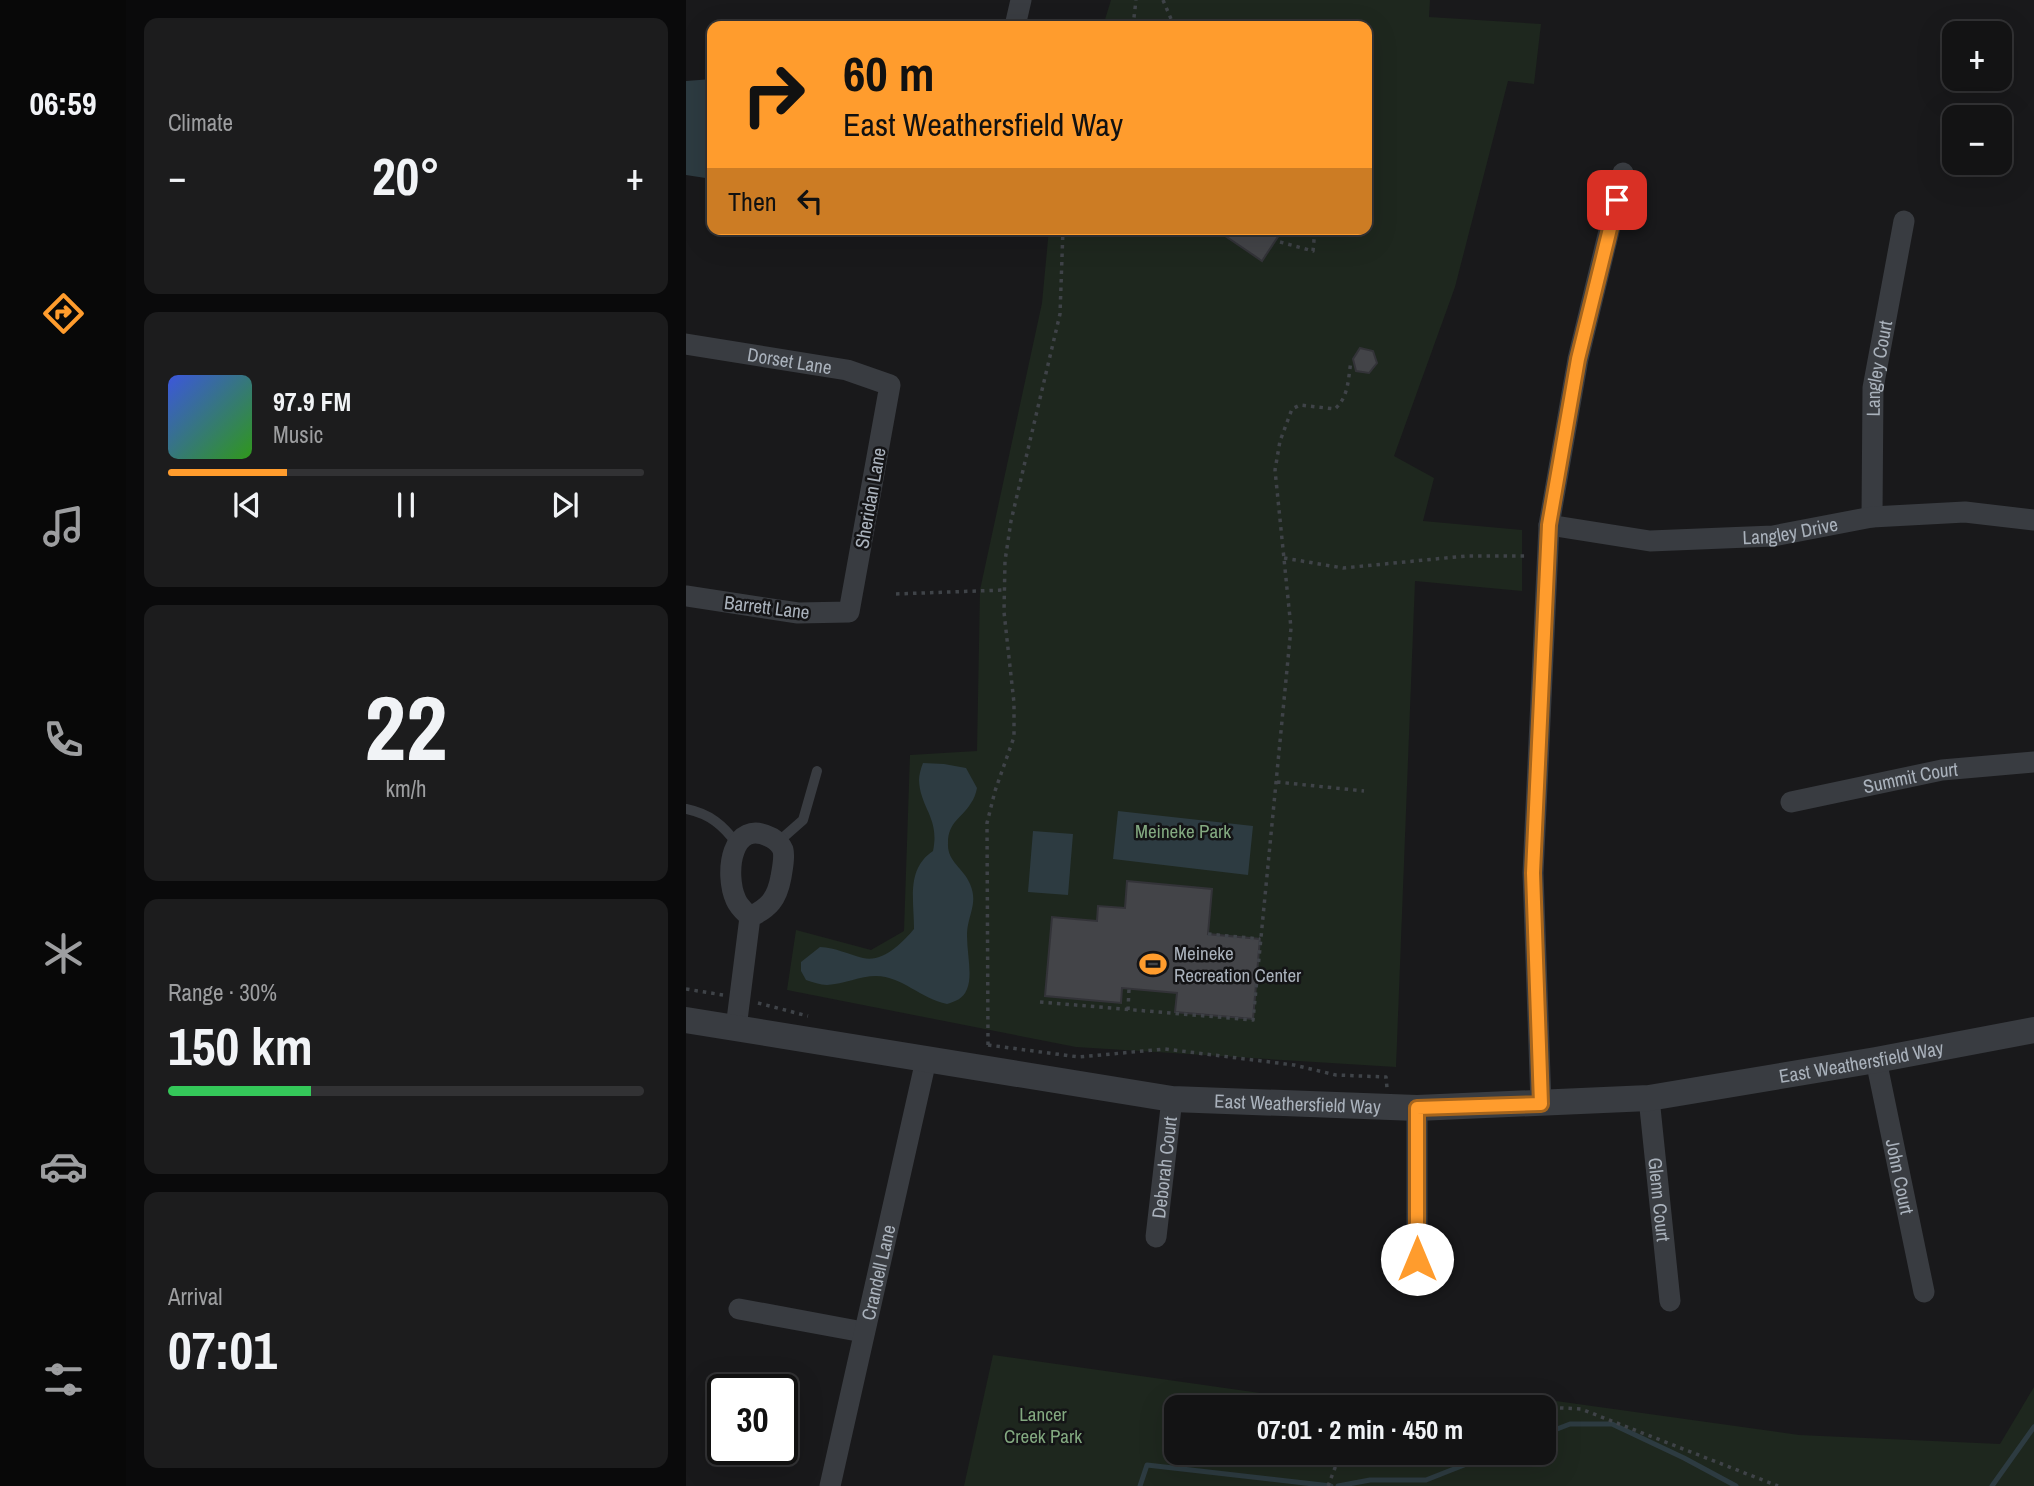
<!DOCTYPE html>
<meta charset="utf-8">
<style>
body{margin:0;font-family:"Archivo Narrow",sans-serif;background:#1c1c1d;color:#f1f3f6;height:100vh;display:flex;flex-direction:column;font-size:26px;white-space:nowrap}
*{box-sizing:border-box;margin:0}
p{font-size:23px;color:#9d9ea0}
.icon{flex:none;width:38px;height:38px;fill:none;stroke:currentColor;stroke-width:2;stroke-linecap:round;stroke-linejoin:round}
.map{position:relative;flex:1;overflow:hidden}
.drawer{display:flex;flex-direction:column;gap:18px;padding:18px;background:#0a0a0b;width:560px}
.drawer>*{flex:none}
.guide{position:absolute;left:21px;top:21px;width:665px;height:214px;border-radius:14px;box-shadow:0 7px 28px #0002,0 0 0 2px #323234;background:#ff9c2d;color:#111;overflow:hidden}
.tools{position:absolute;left:1256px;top:21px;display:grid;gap:14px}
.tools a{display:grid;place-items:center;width:70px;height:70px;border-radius:14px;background:#131314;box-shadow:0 7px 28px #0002,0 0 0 2px #323234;font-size:35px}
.speed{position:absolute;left:21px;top:1374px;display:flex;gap:14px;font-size:35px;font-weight:700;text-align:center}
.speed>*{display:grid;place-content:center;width:91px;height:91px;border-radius:50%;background:#131314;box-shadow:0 7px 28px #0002,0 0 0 2px #323234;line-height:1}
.speed .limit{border:4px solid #111;border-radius:10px;background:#fff;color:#111}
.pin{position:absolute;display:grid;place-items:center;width:60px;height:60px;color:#fff;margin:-30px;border-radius:14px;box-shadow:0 4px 10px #0006}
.me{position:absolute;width:77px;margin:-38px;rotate:0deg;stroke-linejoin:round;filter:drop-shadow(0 0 5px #0008)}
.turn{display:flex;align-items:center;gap:24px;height:147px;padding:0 21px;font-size:32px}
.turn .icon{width:91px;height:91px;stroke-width:2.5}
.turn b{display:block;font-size:49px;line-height:60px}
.then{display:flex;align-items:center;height:66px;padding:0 21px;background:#0003;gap:14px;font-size:26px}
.big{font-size:52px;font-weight:700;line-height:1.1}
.drawer .tile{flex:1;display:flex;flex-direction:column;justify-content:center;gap:10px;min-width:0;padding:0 24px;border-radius:14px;background:#1c1c1d}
.drawer .dial{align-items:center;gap:0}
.dial b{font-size:91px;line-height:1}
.song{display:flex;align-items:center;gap:21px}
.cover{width:84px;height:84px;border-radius:10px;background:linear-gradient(135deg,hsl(230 70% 55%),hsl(110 70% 35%))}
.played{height:7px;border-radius:4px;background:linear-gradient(90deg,#ff9c2d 25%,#323234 25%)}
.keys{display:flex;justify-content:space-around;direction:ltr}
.heat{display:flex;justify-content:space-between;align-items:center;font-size:38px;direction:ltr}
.charge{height:10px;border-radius:5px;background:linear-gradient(90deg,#34c759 30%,#323234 0)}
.trip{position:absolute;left:478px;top:1395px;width:392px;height:70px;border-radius:14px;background:#131314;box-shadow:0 7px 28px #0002,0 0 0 2px #323234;font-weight:700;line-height:70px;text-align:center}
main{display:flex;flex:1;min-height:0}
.tab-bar{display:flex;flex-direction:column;width:126px;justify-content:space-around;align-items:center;background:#080808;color:#9d9ea0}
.tab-bar .icon{width:49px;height:49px}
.tab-bar .current{color:#ff9c2d}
.tab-bar b{font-size:32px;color:#f1f3f6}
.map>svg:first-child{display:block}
.green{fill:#1e271e;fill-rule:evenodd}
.water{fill:#2d3b41}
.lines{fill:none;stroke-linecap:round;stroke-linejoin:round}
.stream{stroke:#2d3b41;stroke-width:5}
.building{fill:#434448;stroke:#333338;stroke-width:2}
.path{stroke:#3f4348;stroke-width:3.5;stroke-dasharray:3.5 5;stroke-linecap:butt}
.service{stroke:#393c41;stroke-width:10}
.minor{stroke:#393c41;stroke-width:21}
.tertiary{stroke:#393c41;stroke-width:26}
.route-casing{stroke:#a6651d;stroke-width:18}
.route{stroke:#ff9c2d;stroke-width:12}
.labels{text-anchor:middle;stroke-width:5;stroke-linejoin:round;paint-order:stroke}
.street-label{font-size:19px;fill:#aab2bc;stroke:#141416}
.park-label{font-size:19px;fill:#83a980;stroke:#141416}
.poi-label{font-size:19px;fill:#aab2bc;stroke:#141416;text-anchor:start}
</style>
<main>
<nav class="tab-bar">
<b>06:59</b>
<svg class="icon current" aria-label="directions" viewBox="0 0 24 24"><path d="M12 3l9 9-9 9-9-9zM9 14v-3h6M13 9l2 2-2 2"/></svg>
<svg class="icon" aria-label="music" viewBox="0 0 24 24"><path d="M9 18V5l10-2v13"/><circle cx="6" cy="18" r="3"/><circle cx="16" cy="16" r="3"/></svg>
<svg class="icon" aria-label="phone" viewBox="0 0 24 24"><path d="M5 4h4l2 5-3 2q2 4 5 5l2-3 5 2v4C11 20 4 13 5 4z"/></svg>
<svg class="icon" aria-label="climate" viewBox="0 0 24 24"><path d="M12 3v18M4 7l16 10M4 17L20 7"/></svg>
<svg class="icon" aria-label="car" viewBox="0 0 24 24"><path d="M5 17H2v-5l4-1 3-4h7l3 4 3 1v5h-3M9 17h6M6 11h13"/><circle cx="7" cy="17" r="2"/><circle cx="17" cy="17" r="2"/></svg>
<svg class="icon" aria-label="filters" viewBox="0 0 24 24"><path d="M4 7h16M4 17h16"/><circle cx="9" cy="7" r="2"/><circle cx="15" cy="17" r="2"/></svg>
</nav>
<section class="drawer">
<div class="tile"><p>Climate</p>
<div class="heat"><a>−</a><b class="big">20°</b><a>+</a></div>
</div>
<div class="tile">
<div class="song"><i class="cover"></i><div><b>97.9 FM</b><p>Music</p></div></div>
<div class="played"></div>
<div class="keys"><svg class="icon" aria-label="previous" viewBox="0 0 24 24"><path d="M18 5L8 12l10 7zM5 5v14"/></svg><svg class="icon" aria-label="pause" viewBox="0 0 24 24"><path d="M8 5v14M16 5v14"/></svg><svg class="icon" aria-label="next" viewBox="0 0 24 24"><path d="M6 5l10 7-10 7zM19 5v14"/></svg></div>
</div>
<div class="tile dial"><b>22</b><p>km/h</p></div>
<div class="tile"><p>Range · 30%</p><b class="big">150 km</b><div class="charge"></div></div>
<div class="tile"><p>Arrival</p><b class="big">07:01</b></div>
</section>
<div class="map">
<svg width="1348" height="1486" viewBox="0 0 1348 1486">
<rect width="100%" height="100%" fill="#19191b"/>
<path class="green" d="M425,0H744L743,17L855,24L848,84L822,81L769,287L708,456L748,478L737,521L836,530V591L729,581L710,1067L390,1047L101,990L110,930L185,950L218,931L224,755L291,751L294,590L356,303L363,229H681V26H417Z
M307,1355L581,1394L790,1401L863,1400L1113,1435L1314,1444L1348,1387V1486H278ZM858,1407V1452H490V1407Z"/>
<path class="water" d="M26,79V179L0,175V81Z
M237,763L258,764L280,768L291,788C290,793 288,799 285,803C276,818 262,822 262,843C261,862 277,867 284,884C291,900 285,910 282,925C278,944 288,973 281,989C277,999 270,1001 261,1004C235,999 216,976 190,976C174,976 158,984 141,985C134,985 127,982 120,980L115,971V962L134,947C150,948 162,954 177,958C197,963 217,942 228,929C228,900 220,869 247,851C254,818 234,808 233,780C233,775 235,768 237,763Z
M432,811L567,826L562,875L427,859Z
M347,831L387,834L382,895L342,892Z"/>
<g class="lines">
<path class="stream" d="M858,1434L884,1424H926L998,1458L1050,1486
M454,1486L461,1465L645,1486
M652,1486L684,1480H740L811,1452
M1306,1486L1348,1427"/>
</g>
<path class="building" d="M529,229H597L576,261Z
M674,348L687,351L691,363L683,373L670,371L667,359Z
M441,881L526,889L522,934L574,939L567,1019L489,1012L491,993L436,988L435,1003L359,996L366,917L411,921L412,906L439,908Z"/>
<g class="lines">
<path class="path" d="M477,0L488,26
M447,26L450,0
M594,242L627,251L629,229
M598,558L657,568L780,556H841
M210,594L318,590
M591,782L678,791
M522,934L574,939
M0,989L37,995
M354,1002L567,1020L605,628L589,470L594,441L606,409L614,405L649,409C663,396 662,379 665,361
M72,1003L122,1016
M442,1010L443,989
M302,1045L301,823L309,791L328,737V703L318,612L319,561L325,521L374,314L377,229
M302,1045L393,1057L479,1049L608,1065L650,1075L700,1077L701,1088
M857,1407L895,1409L1092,1486
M679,1452H698
M642,1486L652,1460L672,1452"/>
<path class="service" d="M0,809C24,814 37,825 51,844
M92,842L117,820L131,771"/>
<g class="minor">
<path d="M329,26L335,0"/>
<path id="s1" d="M0,344L161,370L204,385L163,612L112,613L0,596"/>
<path id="s2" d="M1186,517L1187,388L1218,221"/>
<path id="s3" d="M863,525L964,541L1087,536L1186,517L1279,512L1348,520"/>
<path id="s4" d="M1105,802L1256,770L1348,762"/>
<path d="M50,1028L64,917C59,912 53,907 50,900C38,874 45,816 86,838C91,841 95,845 97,850C99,858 96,870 95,877C91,899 83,908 64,917"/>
<path id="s5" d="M1190,1060L1238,1292"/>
<path id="s6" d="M963,1098L984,1301"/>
<path d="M855,1104L847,873L863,525L892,359L937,173"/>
<path d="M731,1108V1259"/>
<path id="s7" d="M470,1237L486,1099"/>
<path d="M53,1309L177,1332"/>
<path id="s8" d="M144,1486L240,1060"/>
</g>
<path class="tertiary" id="s9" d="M0,1020L486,1099L731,1108L963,1098L1190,1060L1348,1030"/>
</g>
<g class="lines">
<defs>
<path id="route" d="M731,1259V1108L855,1104L847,873L863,525L892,359L931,200"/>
</defs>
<use href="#route" class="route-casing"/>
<use href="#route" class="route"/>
</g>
<defs>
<symbol id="stadium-bare" viewBox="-9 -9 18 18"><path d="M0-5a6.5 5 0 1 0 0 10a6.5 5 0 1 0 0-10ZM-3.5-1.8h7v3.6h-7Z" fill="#ff9c2d" stroke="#141416" stroke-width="2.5" paint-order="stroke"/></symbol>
</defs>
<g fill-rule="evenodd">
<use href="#stadium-bare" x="448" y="945" width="38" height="38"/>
</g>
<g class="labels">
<g class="street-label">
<text dy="7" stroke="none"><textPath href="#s1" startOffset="105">Dorset Lane</textPath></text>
<text dy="7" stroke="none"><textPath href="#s2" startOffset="149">Langley Court</textPath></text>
<text transform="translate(184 498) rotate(-80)" y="7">Sheridan Lane</text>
<text dy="7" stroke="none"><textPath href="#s3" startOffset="243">Langley Drive</textPath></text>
<text transform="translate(81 607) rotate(7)" y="7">Barrett Lane</text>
<text dy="7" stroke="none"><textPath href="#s4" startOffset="122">Summit Court</textPath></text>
<text dy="7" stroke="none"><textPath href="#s9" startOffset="1185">East Weathersfield Way</textPath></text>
<text dy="7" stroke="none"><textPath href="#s9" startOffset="618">East Weathersfield Way</textPath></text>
<text dy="7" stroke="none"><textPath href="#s7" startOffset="70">Deborah Court</textPath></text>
<text dy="7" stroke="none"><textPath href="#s5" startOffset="119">John Court</textPath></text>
<text dy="7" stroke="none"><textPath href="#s6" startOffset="102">Glenn Court</textPath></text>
<text dy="7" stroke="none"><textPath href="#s8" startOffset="219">Crandell Lane</textPath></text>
</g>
<g class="park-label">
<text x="497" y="838">Meineke Park</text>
<text x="357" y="1421">Lancer<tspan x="357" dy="22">Creek Park</tspan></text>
</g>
<g class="poi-label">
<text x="488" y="960">Meineke<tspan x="488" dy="22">Recreation Center</tspan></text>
</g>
</g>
</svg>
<div class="tools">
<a>+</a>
<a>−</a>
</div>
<div class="speed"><div class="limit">30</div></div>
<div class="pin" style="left:931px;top:200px;background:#d93025"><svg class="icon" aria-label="arrive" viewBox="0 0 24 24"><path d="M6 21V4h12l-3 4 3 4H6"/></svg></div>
<svg class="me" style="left:731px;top:1259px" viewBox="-20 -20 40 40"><circle r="19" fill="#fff"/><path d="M0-13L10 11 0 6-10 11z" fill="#ff9c2d"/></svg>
<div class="trip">07:01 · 2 min · 450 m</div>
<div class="guide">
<div class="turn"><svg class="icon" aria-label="right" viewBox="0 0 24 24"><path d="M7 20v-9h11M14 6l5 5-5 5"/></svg><div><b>60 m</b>East Weathersfield Way</div></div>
<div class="then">Then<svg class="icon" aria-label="left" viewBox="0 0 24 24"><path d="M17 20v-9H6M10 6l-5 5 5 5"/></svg></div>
</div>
</div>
</main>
